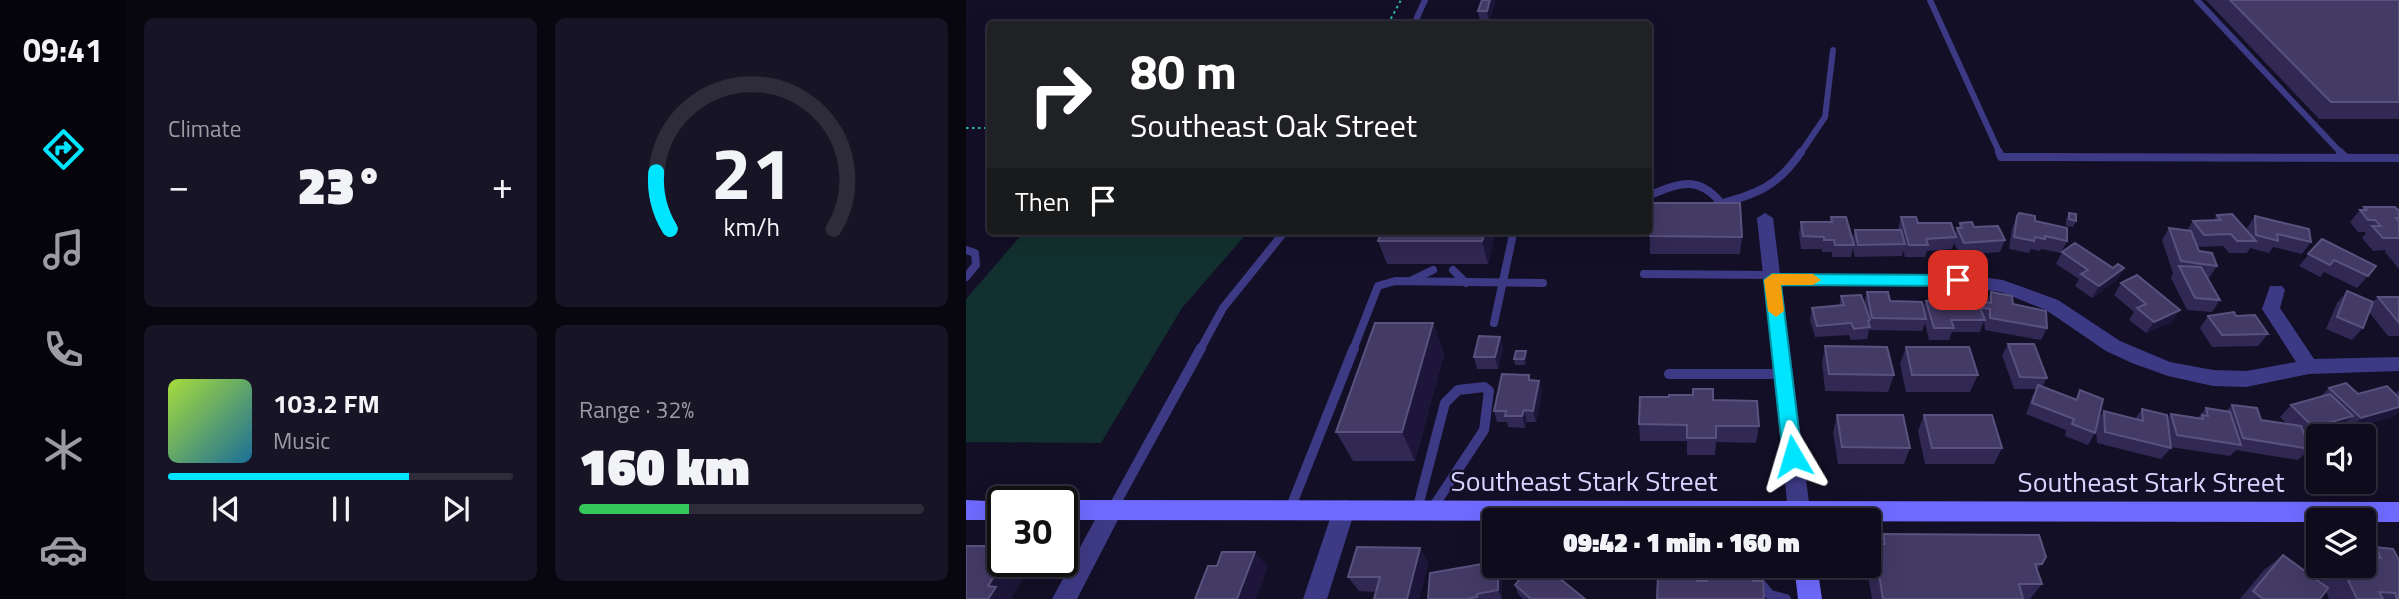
<!DOCTYPE html>
<meta charset="utf-8">
<style>
body{margin:0;font-family:"Titillium Web",sans-serif;background:#171425;color:#f1f3f6;height:100vh;display:flex;flex-direction:column;font-size:26px;white-space:nowrap}
*{box-sizing:border-box;margin:0}
p{font-size:23px;color:#9b9ba3}
.icon{flex:none;width:38px;height:38px;fill:none;stroke:currentColor;stroke-width:2;stroke-linecap:round;stroke-linejoin:round}
.map{position:relative;flex:1;overflow:hidden}
.sheet{display:flex;flex-direction:column;gap:18px;padding:18px;background:#08060f;width:840px}
.sheet>*{flex:none}
.hud{position:absolute;left:21px;top:21px;width:665px;height:214px;border-radius:7px;box-shadow:0 7px 28px #0002,0 0 0 2px #2e2b3b;background:#202124;color:#fff;overflow:hidden}
.controls{position:absolute;left:1340px;top:424px;display:grid;gap:14px}
.controls a{display:grid;place-items:center;width:70px;height:70px;border-radius:7px;background:#0e0b1c;box-shadow:0 7px 28px #0002,0 0 0 2px #2e2b3b;font-size:35px}
.speed{position:absolute;left:21px;top:486px;display:flex;gap:14px;font-size:35px;font-weight:700;text-align:center}
.speed>*{display:grid;place-content:center;width:91px;height:91px;border-radius:50%;background:#0e0b1c;box-shadow:0 7px 28px #0002,0 0 0 2px #2e2b3b;line-height:1}
.speed .limit{border:4px solid #111;border-radius:10px;background:#fff;color:#111}
.pin{position:absolute;display:grid;place-items:center;width:60px;height:60px;color:#fff;margin:-30px;border-radius:14px;box-shadow:0 4px 10px #0006}
.me{position:absolute;width:77px;margin:-38px;rotate:353deg;stroke-linejoin:round;filter:drop-shadow(0 0 5px #0008)}
.turn{display:flex;align-items:center;gap:24px;height:147px;padding:0 28px;font-size:32px}
.turn .icon{width:91px;height:91px;stroke-width:2.5}
.turn b{display:block;font-size:49px;line-height:60px}
.then{display:flex;align-items:center;height:66px;padding:0 28px;background:#0003;gap:14px;font-size:26px}
.big{font-size:52px;font-weight:800;line-height:1.1}
.sheet .card{flex:1;display:flex;flex-direction:column;justify-content:center;gap:10px;min-width:0;padding:0 24px;border-radius:10px;background:#171425}
.sheet .dial{align-items:center;gap:0}
.dial svg{height:182px;overflow:visible;fill:none;stroke:#2e2b3b;stroke-width:7;stroke-linecap:round;text-anchor:middle}
.dial text{fill:#f1f3f6;stroke:none}
.song{display:flex;align-items:center;gap:21px}
.cover{width:84px;height:84px;border-radius:10px;background:linear-gradient(135deg,hsl(80 70% 55%),hsl(200 70% 35%))}
.played{height:7px;border-radius:4px;background:linear-gradient(90deg,#00e5ff 70%,#2e2b3b 70%)}
.keys{display:flex;justify-content:space-around;direction:ltr}
.heat{display:flex;justify-content:space-between;align-items:center;font-size:38px;direction:ltr}
.charge{height:10px;border-radius:5px;background:linear-gradient(90deg,#34c759 32%,#2e2b3b 0)}
.sheet .tiles{flex:1;display:grid;gap:18px;grid-template-columns:repeat(2,1fr)}
.trip{position:absolute;left:516px;top:508px;width:399px;height:70px;border-radius:7px;background:#0e0b1c;box-shadow:0 7px 28px #0002,0 0 0 2px #2e2b3b;font-weight:800;line-height:70px;text-align:center}
main{display:flex;flex:1;min-height:0}
.tabs{display:flex;flex-direction:column;width:126px;justify-content:space-around;align-items:center;background:#06040b;color:#9b9ba3}
.tabs .icon{width:49px;height:49px}
.tabs .current{color:#00e5ff}
.tabs b{font-size:32px;color:#f1f3f6}
.map>svg:first-child{display:block}
.green{fill:#12302f}
.lines{fill:none;stroke-linecap:round;stroke-linejoin:round}
.path{stroke:#2fb8b0;stroke-width:2;stroke-dasharray:2.5 3.5;stroke-linecap:butt}
.lane-far2{stroke:#3d3a85;stroke-width:6}
.lane-far1{stroke:#3d3a85;stroke-width:8}
.lane{stroke:#3d3a85;stroke-width:10}
.street{fill:#3d3a85;fill-rule:evenodd}
.secondary{fill:#6f6bff;fill-rule:evenodd}
.wall{fill:#312854}
.shaded-wall{fill:#1d163a}
.building{fill:#433a66;stroke:#5a527e;stroke-width:2}
.route{fill:#00e5ff;stroke:#0095a6;stroke-width:2}
.slow{fill:#f59e0b}
.labels{text-anchor:middle;stroke-width:5;stroke-linejoin:round;paint-order:stroke}
.near-street-label{font-size:28px;fill:#d9d4ff;stroke:#130f26}
</style>
<main>
<nav class="tabs">
<b>09:41</b>
<svg class="icon current" aria-label="directions" viewBox="0 0 24 24"><path d="M12 3l9 9-9 9-9-9zM9 14v-3h6M13 9l2 2-2 2"/></svg>
<svg class="icon" aria-label="music" viewBox="0 0 24 24"><path d="M9 18V5l10-2v13"/><circle cx="6" cy="18" r="3"/><circle cx="16" cy="16" r="3"/></svg>
<svg class="icon" aria-label="phone" viewBox="0 0 24 24"><path d="M5 4h4l2 5-3 2q2 4 5 5l2-3 5 2v4C11 20 4 13 5 4z"/></svg>
<svg class="icon" aria-label="climate" viewBox="0 0 24 24"><path d="M12 3v18M4 7l16 10M4 17L20 7"/></svg>
<svg class="icon" aria-label="car" viewBox="0 0 24 24"><path d="M5 17H2v-5l4-1 3-4h7l3 4 3 1v5h-3M9 17h6M6 11h13"/><circle cx="7" cy="17" r="2"/><circle cx="17" cy="17" r="2"/></svg>
</nav>
<section class="sheet">
<div class="tiles">
<div class="card"><p>Climate</p>
<div class="heat"><a>−</a><b class="big">23°</b><a>+</a></div>
</div>
<div class="card dial"><svg viewBox="0 0 100 80">
<path d="M14 69A42 42 0 1 1 86 69"/>
<path d="M14 69A42 42 0 0 1 8 44" stroke="#00e5ff"/>
<text x="50" y="56" font-size="32" font-weight="700">21</text>
<text x="50" y="72" font-size="11">km/h</text>
</svg></div>
<div class="card">
<div class="song"><i class="cover"></i><div><b>103.2 FM</b><p>Music</p></div></div>
<div class="played"></div>
<div class="keys"><svg class="icon" aria-label="previous" viewBox="0 0 24 24"><path d="M18 5L8 12l10 7zM5 5v14"/></svg><svg class="icon" aria-label="pause" viewBox="0 0 24 24"><path d="M8 5v14M16 5v14"/></svg><svg class="icon" aria-label="next" viewBox="0 0 24 24"><path d="M6 5l10 7-10 7zM19 5v14"/></svg></div>
</div>
<div class="card"><p>Range · 32%</p><b class="big">160 km</b><div class="charge"></div></div>
</div>
</section>
<div class="map">
<svg width="1433" height="599" viewBox="0 0 1433 599">
<rect width="100%" height="100%" fill="#130f26"/>
<path class="green" d="M59,231H283L216,308L135,443L0,442V299Z"/>
<g class="lines">
<path class="path" d="M422,24L435,0
M0,128H24"/>
<path class="lane-far2" d="M964,0L1034,154
M1231,0L1376,154
M448,24L459,0
M834,154L859,117L867,50"/>
<path class="lane-far1" d="M1033,152L1035,157L1433,158
M1374,152L1379,157
M682,196C712,183 732,175 755,203
M747,206C788,194 809,190 835,152
M0,250L9,253L10,265L0,277
M487,270L500,283
M678,274L805,275
M444,281L467,270
M528,323L546,239
M234,350L257,308L319,231
M387,350L412,286L429,281L577,283"/>
<path class="lane" d="M703,374H817
M324,509L388,348
M146,510L235,348
M451,510L479,403L492,390L518,387L523,391L518,430L466,509
M780,565L804,595L820,599"/>
<path class="street" d="M799,213L807,218L814,274H992L1037,280L1092,300L1154,341L1204,362L1247,370L1280,371L1330,362L1296,309L1304,286H1316L1319,290L1314,308L1348,359L1433,357V371L1343,374L1280,387L1247,386L1202,376L1166,363L1140,351L1080,310L1035,292L992,286H816L844,511L841,518H825L822,511L791,218Z
M146,500L154,503L157,510L111,599H86L138,503Z
M378,500L386,503L389,510L361,599H337L367,510L370,503Z"/>
<path class="secondary" d="M0,500L43,502H37V520H0Z
M96,500L1433,502V522H1398V520H1353V522L96,520V502H90Z
M828,565H851L856,599H832Z"/>
</g>
<path class="wall" d="M516,0H529V3L523,22H514L512,11Z
M1240,0H1433V119H1353Z
M1398,207L1433,211V269L1419,252L1420,250L1407,251L1396,238L1400,233L1399,232H1392L1384,222L1394,210H1395Z
M1103,213L1110,221L1107,227L1100,226V219Z
M1251,215L1281,230V228L1289,216L1345,242L1336,254L1307,247L1303,253L1284,248L1281,253H1263L1257,246L1231,247L1233,251L1251,266L1243,278H1242L1254,300L1246,312L1221,310L1205,278L1207,273L1196,240L1203,228L1221,230L1227,221L1248,220Z
M1051,216L1069,221L1101,241L1095,253L1075,249L1074,251L1065,249L1063,253L1043,249L1046,228Z
M865,217L886,240L889,230H932L935,217L989,234L994,223L1008,227L1039,240L1034,252L994,255L988,243L986,249L961,251L959,257H939L937,250L936,256L889,257L887,248L885,257H866V252H856V249H835L833,234L835,222H864Z
M416,231H530L522,264H421L412,241Z
M684,236L776,237L774,254H684Z
M1356,239L1402,276L1391,288L1358,272L1354,277L1333,266Z
M1096,252L1147,268H1158L1151,280L1126,298L1109,286L1113,279L1090,264Z
M1155,283L1206,322L1180,333L1163,320L1168,312L1148,295Z
M1381,291L1407,302L1412,297H1433V336H1422L1403,312L1397,328L1386,340L1360,329L1371,303Z
M901,292L924,301L957,308L960,301L985,300L988,292L1014,309L1018,302H1021L1025,292L1047,304L1081,328L1075,340L1019,330L1018,321L1014,332H986L983,340H963L959,323L956,331L903,330L901,339L885,340L883,335L849,337L844,320L846,308L873,306L875,296L898,303Z
M1242,316H1270L1302,334L1292,346L1246,347L1234,328Z
M467,323L478,354L449,461H387L370,432Z
M534,337L537,349L532,369H511L508,357Z
M1042,344L1081,378L1076,387L1109,399L1114,390L1132,419L1138,411L1169,419L1176,409L1201,419L1205,414L1232,418L1240,408L1260,411L1266,405L1295,420L1321,424L1314,417L1325,405L1354,397L1363,388L1392,394H1429L1433,390V412L1428,416L1382,430L1377,425L1374,427L1339,437L1344,449L1332,460L1270,450L1264,456L1204,447L1205,448L1195,459L1131,443L1130,428L1129,433L1122,445L1099,436L1100,430L1060,414L1066,397L1070,389H1048L1036,355Z
M859,346L928,375L922,392L859,391L856,363Z
M940,347L1012,375L1004,392H940L934,364Z
M561,357L559,365H549L548,359Z
M565,381H573L576,392L570,422H561L559,428L542,427L541,422H531L528,411Z
M703,397L747,400L793,426L790,443L750,442L749,455H721V441H674L673,424Z
M871,415L944,448L938,464H872L867,432Z
M958,415L1036,448L1028,464H959L952,431Z
M917,534L1080,557L1071,570L1076,584L1064,599H906L900,565H903V556L908,544H913Z
M1409,547L1433,599H1363L1360,591L1354,599H1274L1298,570L1317,555L1357,584L1350,569L1355,565H1398V555Z
M454,548L462,563L453,599H408L410,592L393,591L382,577Z
M528,565H533L536,571V599H462Z
M549,585L619,599H557L552,594Z"/>
<path class="shaded-wall" d="M524,0H529V3L523,22L521,11Z
M519,231H530L522,264L516,241Z
M1158,268L1151,280L1126,298L1133,286Z
M1214,310L1206,322L1180,333L1188,322Z
M467,323L478,354L449,461L436,432Z
M534,337L537,349L532,369L529,357Z
M560,351L561,357L559,365L558,359Z
M573,381L576,392L570,422L567,411Z
M1433,407V412L1428,416L1382,430L1395,418Z
M558,410L561,422L559,428L556,416Z
M1387,416L1374,427L1335,438L1347,427Z
M454,548L462,563L453,599H441Z
M289,552L302,567L290,599H271Z
M37,562H67L46,597L48,599H22V586Z
M532,565H533L536,571V599L532,590Z"/>
<path class="building" d="M516,0H524L521,11H512Z
M1264,0H1433V102H1365Z
M685,203H774L776,237L684,236Z
M1398,207H1429L1433,211V218H1430L1433,222V238H1417L1406,226H1415L1409,220H1402L1394,210H1401Z
M1053,213L1069,216V221L1101,228V241L1079,236V239L1069,237L1068,241L1048,237L1051,216Z
M1103,213L1110,214V221L1103,219Z
M1266,214L1290,241H1271L1265,234L1238,235L1227,221L1255,220L1251,215Z
M1289,216L1343,229L1345,242L1311,234L1312,241L1290,235Z
M865,217H880L888,245H869L868,240H858V237L837,236L835,222H866Z
M935,217H950L952,223H985L990,237L960,239L962,245H943Z
M1006,222L1008,227L1032,226L1039,240L998,243L991,228H996L994,223Z
M1203,228L1225,231L1233,251L1246,253L1251,266L1215,261Z
M889,230H935L939,244L892,245Z
M416,231H519L516,241H412Z
M1356,239L1410,266L1402,276L1368,260L1364,265L1342,254Z
M1109,243L1147,268L1152,264L1158,268L1133,286L1115,274L1122,270L1096,252Z
M1213,266L1235,267L1254,300L1229,298Z
M1171,275L1214,310L1188,322L1171,308L1180,304L1155,283Z
M1381,291L1407,302L1397,328L1371,317Z
M901,292H922L924,301L956,302L960,319L906,318Z
M988,292H1008L1019,320H985L988,328H968L960,301L986,300L990,298Z
M1025,292L1046,296L1047,304L1080,311L1081,328L1024,318V309L1017,308L1018,302L1025,303Z
M895,295L904,320L902,321L904,327L888,329L885,323L851,326L846,308L878,305L875,296Z
M1412,297H1433V323Z
M1268,312L1270,316L1289,315L1302,334L1256,335L1242,316Z
M409,323H467L436,432H370Z
M513,336L534,337L529,357H508Z
M1042,344H1068L1081,378L1054,377Z
M859,346L921,347L928,375L863,374Z
M940,347H1003L1012,375H946Z
M550,351H560L558,359H548Z
M536,374L563,375V380L573,381L567,411L558,410L556,416H539L540,411H528Z
M1380,383L1392,394L1421,386L1433,398V407L1395,418L1363,388Z
M1072,385L1111,400L1114,390L1137,399L1129,433L1106,424L1108,419L1066,403Z
M727,389H747V400L791,401L793,426H750V438H721V425L673,424L674,397H703V395H727Z
M1364,394L1387,416L1347,427L1325,405Z
M1266,405L1291,408L1295,420L1335,426L1344,449L1277,438Z
M1240,408L1264,412L1275,445L1211,435L1205,414L1237,419L1236,415L1242,416Z
M1176,409L1201,415L1205,448L1139,432L1138,411L1177,421Z
M871,415H937L944,448L876,447Z
M958,415H1026L1036,448H966Z
M917,534L1073,535L1080,557L1076,564H1069L1076,584H1053L1057,599H917L908,544H919Z
M0,546H37V562L22,586L30,587L22,599H0Z
M391,547L454,548L441,599H408L414,577H382Z
M1409,547L1427,549L1433,560V599H1431L1429,593L1413,592L1417,599H1391L1375,565H1398V557L1415,558Z
M256,552H289L271,599H229L242,566H251Z
M1317,555L1362,588L1354,599H1297L1287,591Z
M528,562V565H532V590L511,594V597L501,599H462L464,573Z
M566,565H577L619,599H565L549,585Z
M692,575H731V581H741V575H786L787,581H797L798,599H691Z"/>
<path class="route" d="M806,274L992,275L1000,280L992,286L815,285L836,456L833,462L827,464L820,462L817,456L798,280Z"/>
<path class="slow" d="M806,274H847L855,280L847,285H815L818,311L810,317L802,311L798,280Z"/>
<g class="labels">
<g class="near-street-label">
<text x="618" y="491">Southeast Stark Street</text>
<text x="1185" y="492">Southeast Stark Street</text>
</g>
</g>
</svg>
<div class="controls">
<a><svg class="icon" aria-label="sound" viewBox="0 0 24 24"><path d="M4 9h4l5-4v14l-5-4H4zM17 9q2 3 0 6"/></svg></a>
<a><svg class="icon" aria-label="layers" viewBox="0 0 24 24"><path d="M12 4l9 5-9 5-9-5zM3 14l9 5 9-5"/></svg></a>
</div>
<div class="speed"><div class="limit">30</div></div>
<div class="pin" style="left:992px;top:280px;background:#d93025"><svg class="icon" aria-label="arrive" viewBox="0 0 24 24"><path d="M6 21V4h12l-3 4 3 4H6"/></svg></div>
<svg class="me" style="left:827px;top:456px" viewBox="-20 -20 40 40"><path d="M0-17L14 15 0 8-14 15z" fill="#00e5ff" stroke="#fff" stroke-width="4"/></svg>
<div class="trip">09:42 · 1 min · 160 m</div>
<div class="hud">
<div class="turn"><svg class="icon" aria-label="right" viewBox="0 0 24 24"><path d="M7 20v-9h11M14 6l5 5-5 5"/></svg><div><b>80 m</b>Southeast Oak Street</div></div>
<div class="then">Then<svg class="icon" aria-label="arrive" viewBox="0 0 24 24"><path d="M6 21V4h12l-3 4 3 4H6"/></svg></div>
</div>
</div>
</main>
